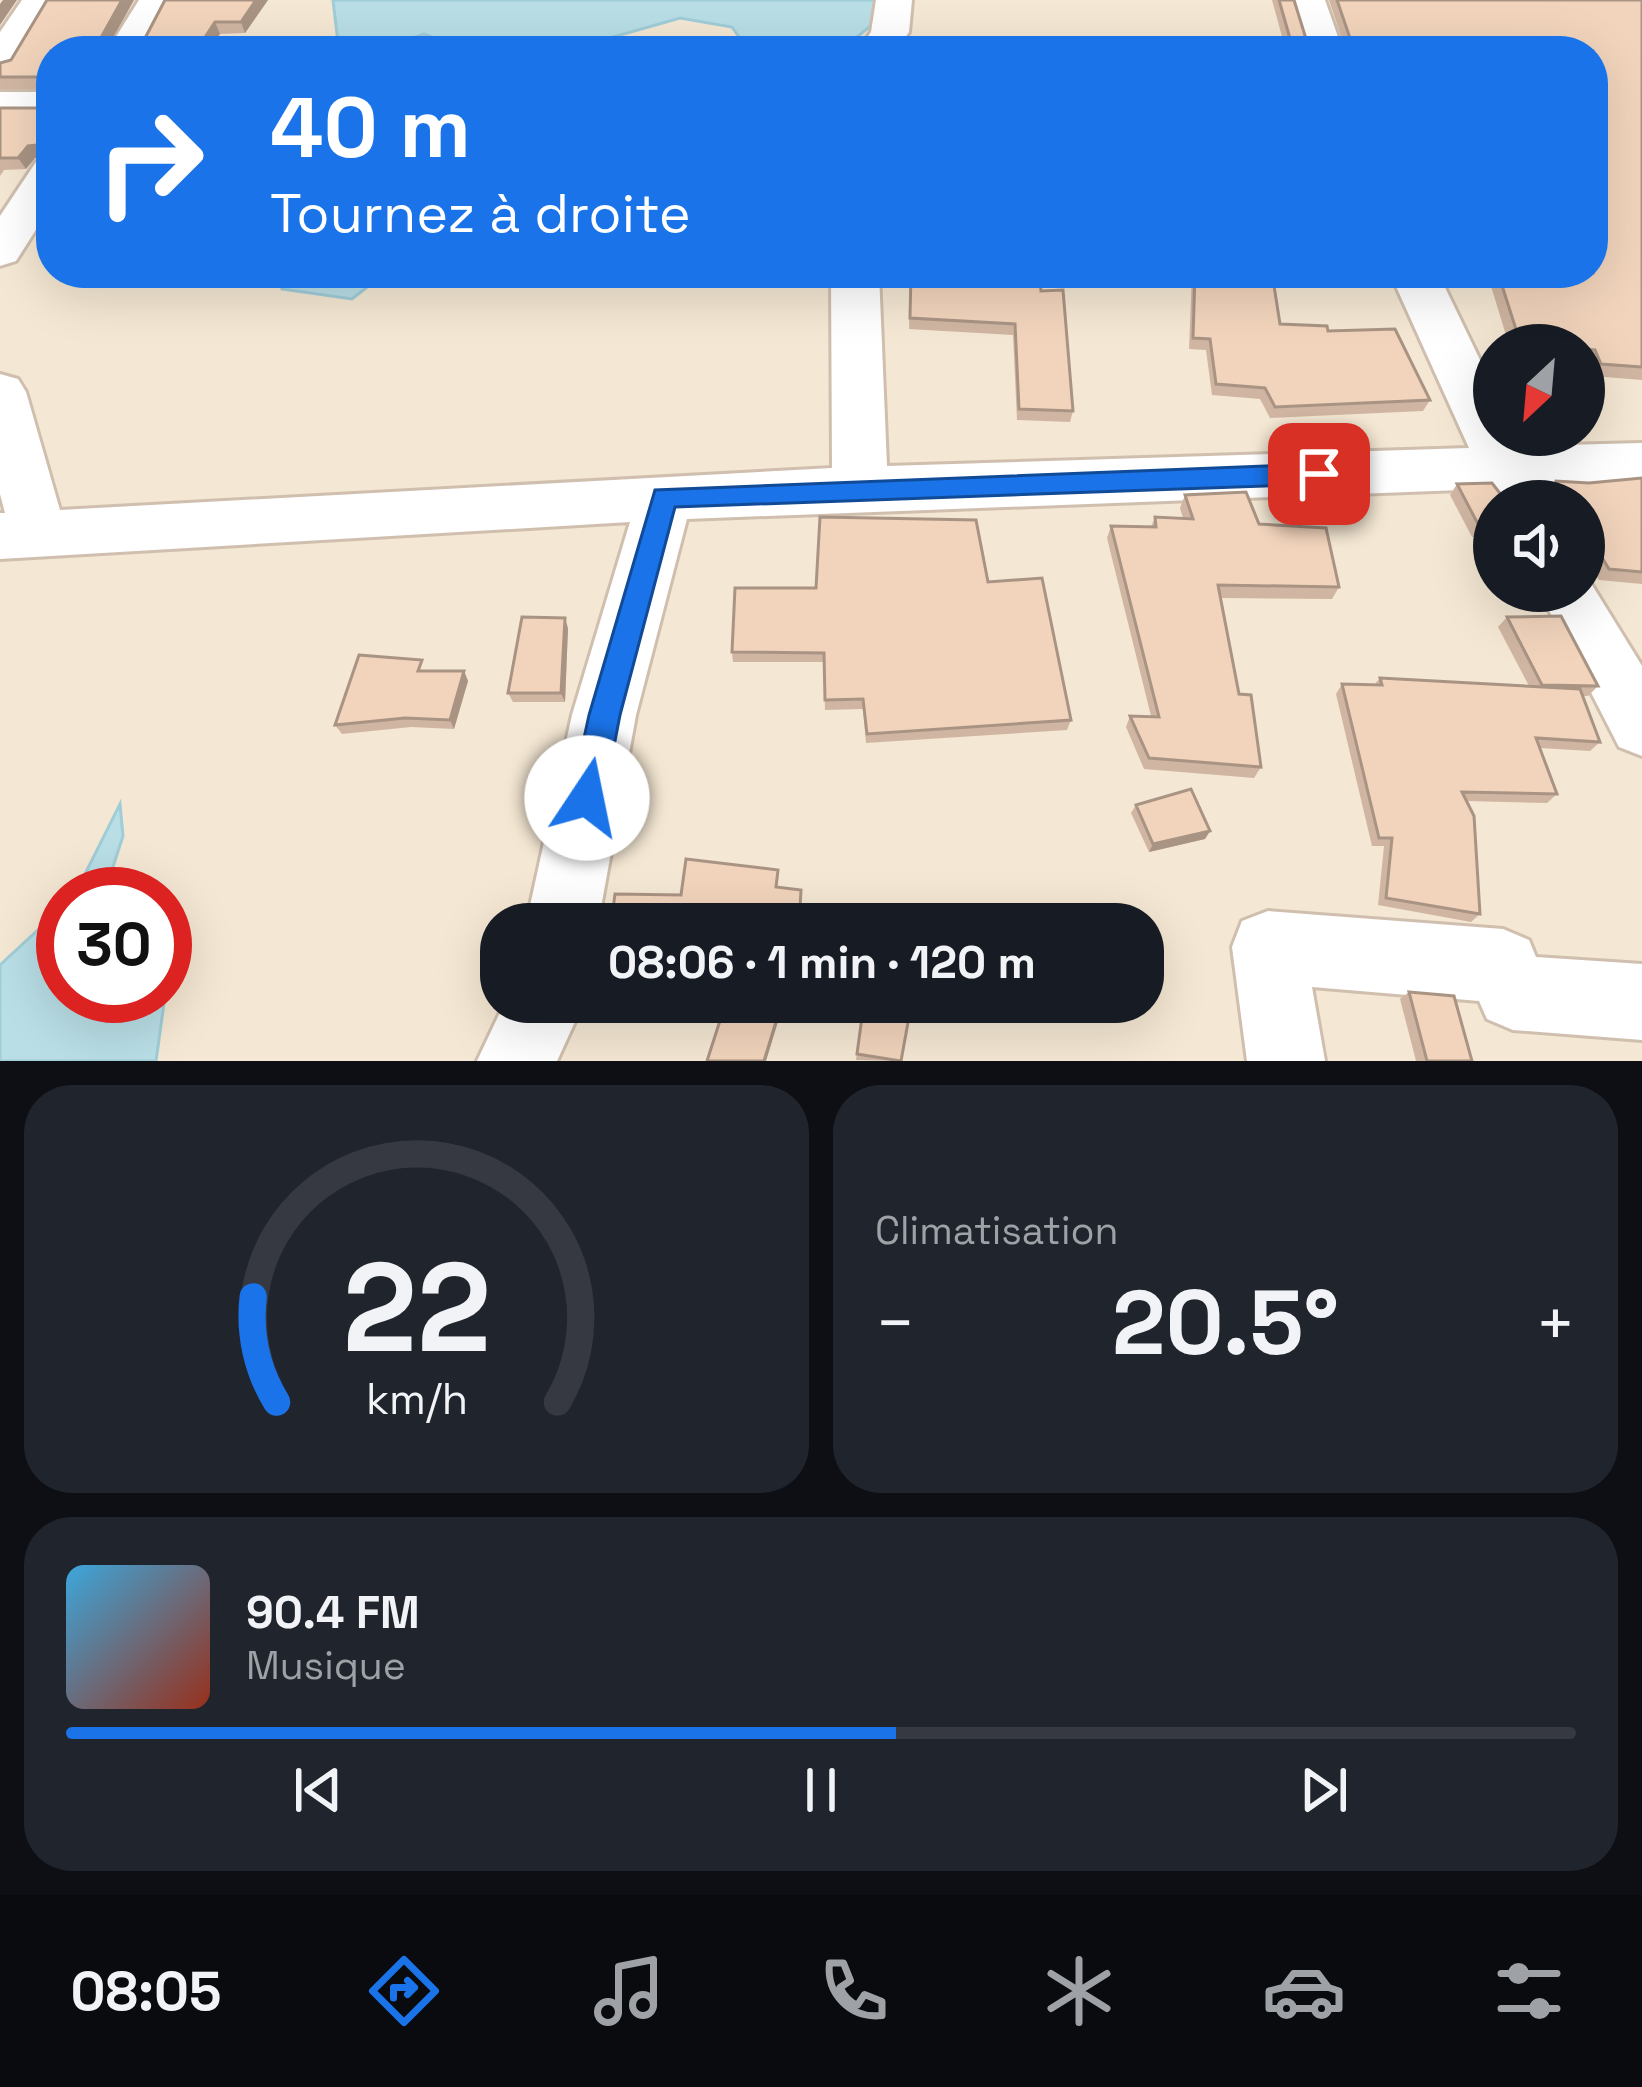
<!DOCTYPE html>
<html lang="fr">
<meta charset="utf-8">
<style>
body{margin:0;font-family:"Space Grotesk",sans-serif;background:#20242c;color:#f1f3f6;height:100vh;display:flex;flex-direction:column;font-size:45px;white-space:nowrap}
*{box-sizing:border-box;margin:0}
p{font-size:39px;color:#9ea1a6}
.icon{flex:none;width:66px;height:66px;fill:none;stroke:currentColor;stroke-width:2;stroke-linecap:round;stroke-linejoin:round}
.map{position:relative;height:1061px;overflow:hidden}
.side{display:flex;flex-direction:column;gap:24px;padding:24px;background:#0d0f14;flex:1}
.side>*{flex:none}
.hud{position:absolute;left:36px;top:36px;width:1572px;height:252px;border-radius:48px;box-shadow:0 12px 48px #0002;background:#1a73e8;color:#fff;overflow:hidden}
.needle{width:78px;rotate:206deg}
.buttons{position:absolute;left:1473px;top:324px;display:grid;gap:24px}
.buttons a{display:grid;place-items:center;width:132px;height:132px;border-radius:50%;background:#171b24;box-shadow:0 12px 48px #0002;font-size:60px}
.speed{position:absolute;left:36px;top:867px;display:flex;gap:24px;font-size:60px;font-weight:700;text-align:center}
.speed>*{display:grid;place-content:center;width:156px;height:156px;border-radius:50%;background:#171b24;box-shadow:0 12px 48px #0002;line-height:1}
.speed .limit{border:18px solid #d22;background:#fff;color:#111}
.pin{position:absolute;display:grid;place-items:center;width:102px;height:102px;color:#fff;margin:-51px;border-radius:24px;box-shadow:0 6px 18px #0006}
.me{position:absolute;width:132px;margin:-66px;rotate:11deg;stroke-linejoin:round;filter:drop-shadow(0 0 9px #0008)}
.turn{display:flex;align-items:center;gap:42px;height:252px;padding:0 36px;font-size:54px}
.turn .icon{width:156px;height:156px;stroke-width:2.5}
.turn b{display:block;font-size:84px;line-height:102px}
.big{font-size:90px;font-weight:600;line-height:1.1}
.side .tile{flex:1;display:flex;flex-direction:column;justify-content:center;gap:18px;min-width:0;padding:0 42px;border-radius:48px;background:#20242c}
.side .dial{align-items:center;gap:0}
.dial svg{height:312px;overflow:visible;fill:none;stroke:#363941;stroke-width:7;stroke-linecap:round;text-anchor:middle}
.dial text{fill:#f1f3f6;stroke:none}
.song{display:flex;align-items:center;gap:36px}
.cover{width:144px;height:144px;border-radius:18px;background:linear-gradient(135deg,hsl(200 70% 55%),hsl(10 70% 35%))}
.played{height:12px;border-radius:6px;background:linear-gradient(90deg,#1a73e8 55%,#363941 55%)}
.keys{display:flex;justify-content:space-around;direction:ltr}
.heat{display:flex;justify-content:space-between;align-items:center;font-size:66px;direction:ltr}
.side .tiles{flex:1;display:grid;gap:24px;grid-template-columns:1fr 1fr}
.tile:last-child{grid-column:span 2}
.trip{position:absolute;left:480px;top:903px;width:684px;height:120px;border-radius:48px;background:#171b24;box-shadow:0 12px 48px #0002;font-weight:600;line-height:120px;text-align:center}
.tabs{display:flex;height:192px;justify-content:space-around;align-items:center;background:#090b0e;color:#9ea1a6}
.tabs .icon{width:84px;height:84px}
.tabs .active{color:#1a73e8}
.tabs b{font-size:54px;color:#f1f3f6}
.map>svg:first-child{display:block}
.residential{fill:#f4e7d3;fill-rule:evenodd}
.water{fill:#b9dee6;stroke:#9fcdd8;stroke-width:3}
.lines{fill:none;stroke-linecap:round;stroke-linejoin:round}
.street-casing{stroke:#d0bfae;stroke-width:6}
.street{fill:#fff;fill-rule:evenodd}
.wall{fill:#d0b6a2}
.shaded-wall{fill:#a99484}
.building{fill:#f2d4bc;stroke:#a99484;stroke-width:3}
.route{fill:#1a73e8;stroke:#114b97;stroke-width:3}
</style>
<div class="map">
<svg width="1642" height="1061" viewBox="0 0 1642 1061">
<rect width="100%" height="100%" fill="#fcf4e5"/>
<path class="residential" d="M0,0H1642V1061H0ZM51,51H1593V273H51ZM1494,345H1584V435H1494ZM1494,501H1584V591H1494ZM63,894H165V996H63ZM501,924H1143V1002H501Z"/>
<path class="water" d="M333,0H880L879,19L840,51H749L732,27L680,18L564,51H466L424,34L375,51H339Z
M284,273H385L352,299L282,289Z
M120,804L123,836L104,894H75Z
M63,907V996H165L156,1061H0V965Z"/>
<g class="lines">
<defs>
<path id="street" d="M22,0H58L14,69L0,73V32Z
M139,0H175L145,51H107Z
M876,0H912L909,32L896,51H858L871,32Z
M1289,0H1325L1343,51H1305Z
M0,92H51V116H0Z
M51,158V206L16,261L0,266V216L36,162Z
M831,273H879L887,466L1469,448L1390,273H1438L1494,389V435H1517L1522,446L1642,443V483L1542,487L1545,501L1494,502L1487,489L687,519L636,715L598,924H526L572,715L630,522L0,559V513H5L0,494V374L18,379L26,392L60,510L832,468Z
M1584,572L1642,666V756L1619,747L1539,591H1584Z
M1268,911L1503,929L1529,940L1536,957L1642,964V1040L1513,1030L1487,1019L1479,1001L1312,987L1325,1061H1247L1232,947L1242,921Z
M505,1002H584L557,1061H477Z"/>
</defs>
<use href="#street" class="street-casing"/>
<use href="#street" class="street"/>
</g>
<path class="wall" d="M47,0H134L110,43L143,42L165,0H268L245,33L220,34L208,51H51V156L35,158L26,169L4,170L0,176V108H48V89H0V63L11,60Z
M1272,0H1294L1307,42H1343L1329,0H1642V380L1592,376L1586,362H1584V345H1509L1487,273H1593V51H1286Z
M910,273L1041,291L1073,411L1070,422L1017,420L1013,335L909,329Z
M1192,273H1272L1280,324L1328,331L1430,400L1423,411L1270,418L1260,399L1212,395L1206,350L1189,349Z
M1642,478V584L1599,580L1584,554V501H1494V536L1472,537L1450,495L1457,484L1502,496L1547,495L1556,481L1589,483Z
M1185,495L1259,524L1339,587L1332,599L1221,598L1239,694L1261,767L1254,778L1144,769L1126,727L1130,716H1151L1107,538L1111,526L1151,527L1155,517L1183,518L1180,508Z
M988,582L1071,720L1067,730L866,743L863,709L825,710L824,662H733L732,652L816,588Z
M1507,617L1598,686L1588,696H1583L1600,742L1590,751L1540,748L1557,794L1547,803L1466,801L1480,914L1471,922L1378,905L1384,846H1372L1336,694L1342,684L1374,685L1380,678L1529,686L1498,627Z
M568,628L565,702H513L508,693Z
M427,670L464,671L468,681L454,729L411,727L342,734L335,725Z
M1136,805L1210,831L1205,839L1149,852L1131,813Z
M1409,992L1472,1061H1416L1400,999Z
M854,1002H948L944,1020L910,1013L901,1061L856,1060L863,1004Z"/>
<path class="shaded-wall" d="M3,0H17L0,25V4Z
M122,0H134L107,48L98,43Z
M256,0H268L245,33L241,22Z
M215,22L220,34L208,51H196Z
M51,138V156L35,158L26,169L18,158L28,146Z
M565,618L568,628L565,702L561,693Z
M464,671L468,681L454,729L450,720Z
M1210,831L1205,839L1149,852L1153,844Z
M782,1002H784L766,1061H764Z"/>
<path class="building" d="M47,0H122L98,43L143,42L165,0H256L241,22H215L196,51H106L107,47L104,51H51V138L47,144L28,146L18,158H0V108H48V77H0V63L11,60Z
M1279,0H1294L1307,42L1351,41L1337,0H1642V367L1601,364L1595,350L1584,349V345H1521L1498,273H1593V221L1604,223L1593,192V51H1406L1291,42Z
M911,273H1039L1041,291L1063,290L1073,411L1019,409L1015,324L910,318Z
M1195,273H1272L1280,324L1327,326L1328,331L1395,329L1430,400L1275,407L1265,388L1216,384L1210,339L1193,338Z
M1642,478V572L1609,569L1584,528V501H1494V526H1479L1457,484L1492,483L1502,496L1553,495L1556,481L1589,483Z
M1246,492L1259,524L1326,528L1339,587L1218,585L1239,694L1251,695L1261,767L1149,758L1130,716L1159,717L1111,526L1156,527L1155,517L1193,519L1185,495Z
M820,517L976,520L988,582L1042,578L1071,720L867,734L863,699L825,700L824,653L732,652L735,588H816Z
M1561,616L1598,686L1542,685L1507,617Z
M522,617L565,618L561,693H508Z
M359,655L422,660L418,671H464L450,720L405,718L335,725Z
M1380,678L1580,689L1600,742L1536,738L1557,794L1462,792L1474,816L1480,914L1386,898L1392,838H1379L1342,684L1382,685Z
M1191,789L1210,831L1153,844L1136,805Z
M686,859L778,870L776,887L801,890L799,924H611L615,894L681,895Z
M1409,992L1454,996L1472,1061H1427Z
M726,1002H782L764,1061H707Z
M864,1002H948L946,1013L911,1006L901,1061L857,1054Z"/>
<path class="route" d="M1319,464L1332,474L1319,484L675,507L620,715L604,798L599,809L587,813L576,809L571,798L589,715L655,490Z"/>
</svg>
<div class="buttons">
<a><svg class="needle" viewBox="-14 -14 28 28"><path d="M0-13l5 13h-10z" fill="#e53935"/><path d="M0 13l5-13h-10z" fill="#9ea1a6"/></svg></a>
<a><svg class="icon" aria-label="sound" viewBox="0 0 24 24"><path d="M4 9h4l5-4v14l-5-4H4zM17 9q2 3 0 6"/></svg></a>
</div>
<div class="speed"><div class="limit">30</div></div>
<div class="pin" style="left:1319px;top:474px;background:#d93025"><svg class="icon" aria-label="arrive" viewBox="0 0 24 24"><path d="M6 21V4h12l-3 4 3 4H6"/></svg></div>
<svg class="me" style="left:587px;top:798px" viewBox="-20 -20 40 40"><circle r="19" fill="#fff"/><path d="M0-13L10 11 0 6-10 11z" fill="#1a73e8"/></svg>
<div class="trip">08:06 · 1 min · 120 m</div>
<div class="hud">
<div class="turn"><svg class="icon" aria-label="right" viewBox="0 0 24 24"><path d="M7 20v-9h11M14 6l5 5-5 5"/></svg><div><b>40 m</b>Tournez à droite</div></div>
</div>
</div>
<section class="side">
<div class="tiles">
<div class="tile dial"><svg viewBox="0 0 100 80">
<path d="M14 69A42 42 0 1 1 86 69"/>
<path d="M14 69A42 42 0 0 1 8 42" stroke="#1a73e8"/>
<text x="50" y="56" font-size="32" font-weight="700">22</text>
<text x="50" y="72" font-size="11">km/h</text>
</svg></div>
<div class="tile"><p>Climatisation</p>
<div class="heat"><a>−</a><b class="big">20.5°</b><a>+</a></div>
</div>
<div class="tile">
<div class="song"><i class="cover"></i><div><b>90.4 FM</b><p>Musique</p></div></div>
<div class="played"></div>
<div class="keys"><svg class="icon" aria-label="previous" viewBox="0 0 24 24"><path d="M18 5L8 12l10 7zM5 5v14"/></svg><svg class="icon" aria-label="pause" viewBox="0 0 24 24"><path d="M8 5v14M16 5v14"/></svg><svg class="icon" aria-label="next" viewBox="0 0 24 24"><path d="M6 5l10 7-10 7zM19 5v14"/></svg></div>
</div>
</div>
</section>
<nav class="tabs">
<b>08:05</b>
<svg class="icon active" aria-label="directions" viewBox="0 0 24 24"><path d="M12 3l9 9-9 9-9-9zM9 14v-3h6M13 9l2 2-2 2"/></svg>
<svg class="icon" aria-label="music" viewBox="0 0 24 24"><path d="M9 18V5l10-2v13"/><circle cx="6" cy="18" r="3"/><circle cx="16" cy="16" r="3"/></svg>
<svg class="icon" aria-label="phone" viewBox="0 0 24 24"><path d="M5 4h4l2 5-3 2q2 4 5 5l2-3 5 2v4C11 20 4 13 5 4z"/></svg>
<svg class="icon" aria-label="climate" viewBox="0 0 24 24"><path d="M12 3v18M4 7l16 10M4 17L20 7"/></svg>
<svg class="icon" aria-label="car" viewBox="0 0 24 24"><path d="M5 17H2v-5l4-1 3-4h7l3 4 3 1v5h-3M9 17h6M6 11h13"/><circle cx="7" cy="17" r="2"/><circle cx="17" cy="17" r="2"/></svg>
<svg class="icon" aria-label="filters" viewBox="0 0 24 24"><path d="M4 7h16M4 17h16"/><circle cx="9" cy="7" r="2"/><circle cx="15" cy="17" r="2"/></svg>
</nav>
